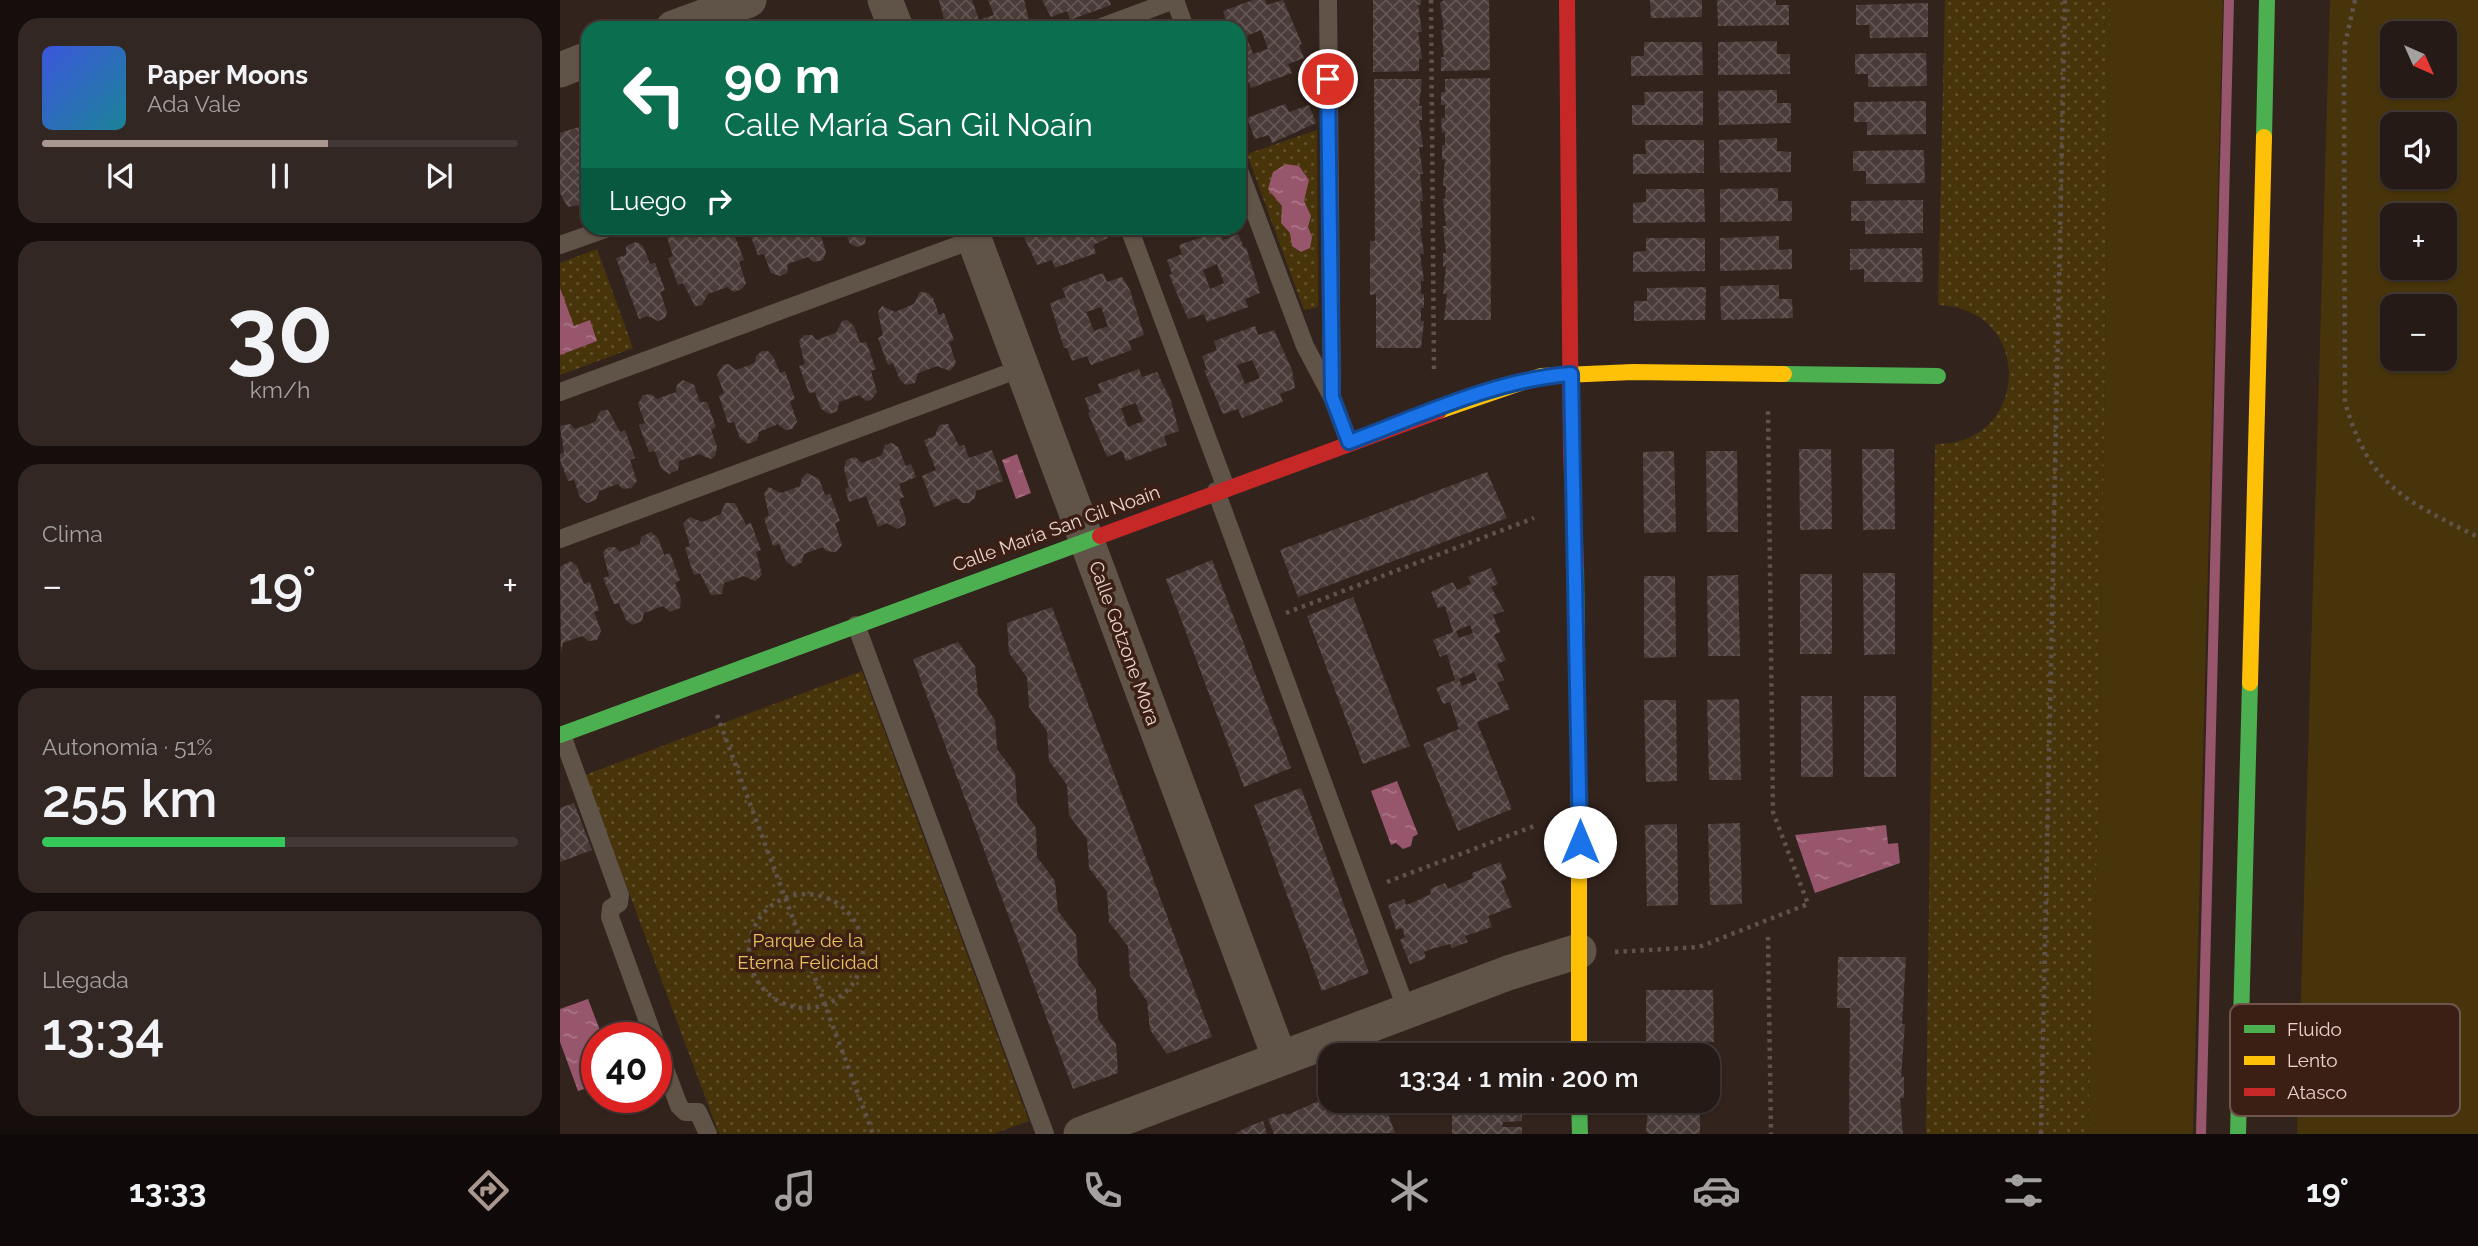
<!DOCTYPE html>
<html lang="es">
<meta charset="utf-8">
<style>
body{margin:0;font-family:Raleway,sans-serif;background:#322723;color:#f1f3f6;height:100vh;display:flex;flex-direction:column;font-size:26px;white-space:nowrap}
*{box-sizing:border-box;margin:0}
p{font-size:23px;color:#a4a1a1}
.icon{flex:none;width:38px;height:38px;fill:none;stroke:currentColor;stroke-width:2;stroke-linecap:round;stroke-linejoin:round}
.map{position:relative;flex:1;overflow:hidden}
.side{display:flex;flex-direction:column;gap:18px;padding:18px;background:#150e0c;width:560px}
.side>*{flex:none}
.hud{position:absolute;left:21px;top:21px;width:665px;height:214px;border-radius:21px;box-shadow:0 2px 5px #0004,0 0 0 2px #423835;background:#0b6e4f;color:#fff;overflow:hidden}
.needle{width:46px;rotate:135deg}
.fabs{position:absolute;left:1820px;top:21px;display:grid;gap:14px}
.fabs a{display:grid;place-items:center;width:77px;height:77px;border-radius:14px;background:#261a16;box-shadow:0 2px 5px #0004,0 0 0 2px #423835;font-size:35px}
.speed{position:absolute;left:21px;top:1022px;display:flex;gap:14px;font-size:35px;font-weight:700;text-align:center}
.speed>*{display:grid;place-content:center;width:91px;height:91px;border-radius:50%;background:#261a16;box-shadow:0 2px 5px #0004,0 0 0 2px #423835;line-height:1}
.speed .limit{border:10px solid #d22;background:#fff;color:#111}
.pin{position:absolute;display:grid;place-items:center;width:60px;height:60px;color:#fff;margin:-30px;border:4px solid #fff;border-radius:50%;box-shadow:0 2px 7px #0007}
.me{position:absolute;width:77px;margin:-38px;rotate:0deg;stroke-linejoin:round;filter:drop-shadow(0 0 5px #0008)}
.turn{display:flex;align-items:center;gap:24px;height:147px;padding:0 28px;font-size:32px}
.turn .icon{width:91px;height:91px;stroke-width:2.5}
.turn b{display:block;font-size:49px;line-height:60px}
.then{display:flex;align-items:center;height:66px;padding:0 28px;background:#0003;gap:14px;font-size:26px}
.big{font-size:52px;font-weight:600;line-height:1.1}
.side .tile{flex:1;display:flex;flex-direction:column;justify-content:center;gap:10px;min-width:0;padding:0 24px;border-radius:21px;background:#322723}
.side .dial{align-items:center;gap:0}
.dial b{font-size:91px;line-height:1}
.song{display:flex;align-items:center;gap:21px}
.cover{width:84px;height:84px;border-radius:10px;background:linear-gradient(135deg,hsl(230 70% 55%),hsl(190 70% 35%))}
.played{height:7px;border-radius:4px;background:linear-gradient(90deg,#a9968f 60%,#423835 60%)}
.keys{display:flex;justify-content:space-around;direction:ltr}
.heat{display:flex;justify-content:space-between;align-items:center;font-size:38px;direction:ltr}
.charge{height:10px;border-radius:5px;background:linear-gradient(90deg,#34c759 51%,#423835 0)}
.trip{position:absolute;left:758px;top:1043px;width:402px;height:70px;border-radius:21px;background:#261a16;box-shadow:0 2px 5px #0004,0 0 0 2px #423835;font-weight:600;line-height:70px;text-align:center}
.menu{display:flex;height:112px;justify-content:space-around;align-items:center;background:#0f0a09;color:#a4a1a1}
.menu .icon{width:49px;height:49px}
.menu .current{color:#a9968f}
.menu b{font-size:32px;color:#f1f3f6}
main{display:flex;flex:1;min-height:0}
.map>svg:first-child{display:block}
.green{fill:#48340a;fill-rule:evenodd}
.park{fill:url(#park-dots)}
.water{fill:url(#water-ripples)}
.lines{fill:none;stroke-linecap:round;stroke-linejoin:round}
.stream{stroke:#97566c;stroke-width:10}
.building{fill:url(#building-cross-hatch);fill-rule:evenodd}
.path{stroke:#5f534b;stroke-width:4.5;stroke-dasharray:3.5 5;stroke-linecap:butt}
.lane{stroke:#605347;stroke-width:18}
.street{stroke:#605347;stroke-width:35}
.fast{stroke:#4caf50;stroke-width:16}
.slow{stroke:#ffc107;stroke-width:16}
.jam{stroke:#c62828;stroke-width:16}
.route-casing{stroke:#114b97;stroke-width:18}
.route{stroke:#1a73e8;stroke-width:12}
.labels{text-anchor:middle;stroke-width:7;stroke-linejoin:round;paint-order:stroke}
.street-label{font-size:19px;fill:#e8d4cd;stroke:#3c1f14}
.park-label{font-size:19px;fill:#ebc05f;stroke:#3c1f14}
.key{fill:#3c1f14;stroke:#70554c;stroke-width:2}
.key-label{font-size:19px;fill:#e8d4cd}
</style>
<main>
<section class="side">
<div class="tile">
<div class="song"><i class="cover"></i><div><b>Paper Moons</b><p>Ada Vale</p></div></div>
<div class="played"></div>
<div class="keys"><svg class="icon" aria-label="previous" viewBox="0 0 24 24"><path d="M18 5L8 12l10 7zM5 5v14"/></svg><svg class="icon" aria-label="pause" viewBox="0 0 24 24"><path d="M8 5v14M16 5v14"/></svg><svg class="icon" aria-label="next" viewBox="0 0 24 24"><path d="M6 5l10 7-10 7zM19 5v14"/></svg></div>
</div>
<div class="tile dial"><b>30</b><p>km/h</p></div>
<div class="tile"><p>Clima</p>
<div class="heat"><a>−</a><b class="big">19°</b><a>+</a></div>
</div>
<div class="tile"><p>Autonomía · 51%</p><b class="big">255 km</b><div class="charge"></div></div>
<div class="tile"><p>Llegada</p><b class="big">13:34</b></div>
</section>
<div class="map">
<svg width="1918" height="1134" viewBox="0 0 1918 1134">
<defs>
<pattern id="park-dots" width="8" height="8" patternUnits="userSpaceOnUse" patternTransform="scale(1.75)"><rect width="8" height="8" fill="#48340a"/><path d="M2 2h.1M6 6h.1" fill="none" stroke="#62502c" stroke-width="1.8" stroke-linecap="round"/></pattern>
<pattern id="water-ripples" width="26" height="14" patternUnits="userSpaceOnUse" patternTransform="scale(1.75)"><rect width="26" height="14" fill="#97566c"/><path d="M2 4q2-2 4 0t4 0M15 11q2-2 4 0t4 0" fill="none" stroke="#aa7586"/></pattern>
<pattern id="building-cross-hatch" width="8" height="8" patternUnits="userSpaceOnUse" patternTransform="scale(1.75)"><rect width="8" height="8" fill="#493b38"/><path d="M0 0l8 8M0 8l8-8" fill="none" stroke="#635654"/></pattern>
</defs>
<rect width="100%" height="100%" fill="#33231d"/>
<path class="green" d="M1550,0H1663L1633,1134H1528L1539,785Z
M1770,0H1918V1134H1737ZM1832,33H1885V86H1832ZM1832,124H1885V177H1832ZM1832,215H1885V268H1832ZM1832,306H1885V359H1832Z"/>
<path class="park" d="M1385,0H1550L1539,785L1528,1134H1366L1375,444C1470,447 1476,308 1378,305Z
M757,130L758,307L744,310L687,154Z
M37,249L73,348L0,375V263Z
M302,671L469,1121L433,1134H159L25,775Z"/>
<path class="water" d="M726,164L739,166L749,180L744,201L751,216L748,227L752,237L750,248L741,252L732,246L730,233L721,223L722,206L708,189L713,172Z
M0,288L14,326L30,320L37,341L0,355Z
M457,454L471,493L456,499L442,460Z
M837,781L858,834L853,837L851,846L843,849L836,843L831,845L811,791Z
M1326,825L1328,844L1338,843L1340,863L1255,893L1235,835Z
M28,999L43,1038H37V1085L18,1091L0,1042V1009Z"/>
<g class="lines">
<path class="stream" d="M1641,1134L1669,0"/>
</g>
<path class="building" d="M379,0H412L419,20L434,15L428,0H464L470,24L460,28H386Z
M482,0H549L551,5L510,20L507,11L491,17Z
M693,0H705L707,5L723,0L742,44L739,45L744,58L728,64L732,73L691,88L687,79L679,82V28L650,26L666,20L663,11ZM701,30L708,49L693,54L686,36Z
M813,0H861V5H858L862,32H858L862,59H859V71L813,72Z
M884,0H929L930,70L881,71V57H884L881,30H884L880,3Z
M1090,0H1142V17L1091,18Z
M1157,0H1216V5H1229V25L1158,26Z
M1368,3V37L1310,38L1309,25H1296V5Z
M1217,41V54H1230V74L1158,75V42Z
M1084,42H1142L1143,75L1071,76V56H1084Z
M1366,53L1367,86L1308,87V74H1295V54Z
M930,78L931,320H884L887,294H883L886,266L883,267V253H886L883,226H886L883,199H885L886,186H883L885,159L882,160V145H885V132L882,133L881,118H885V105H881V92H885V79Z
M814,79H862L859,106H862V120H859L863,147H859L863,174H860L863,201H860L863,228H860L864,254H860L864,281H861V294H864V308H861V321H864L861,348H816V294L810,295V241H815Z
M1217,90V103H1231V123L1159,125L1158,91Z
M1143,91V125H1072V105H1085L1084,92Z
M1366,101V134L1307,135V122H1294V102Z
M725,104L729,112L749,105L756,123L712,143L709,135L695,139L687,118Z
M28,115V193L22,195L20,205L8,207L0,193V133L19,127L20,118Z
M1217,138V151L1231,152V172L1160,173L1159,140Z
M1085,140H1144V173L1073,174V154H1086Z
M1364,150L1365,183L1306,184V171H1293V151Z
M1218,188V201H1232V221L1160,222V189Z
M1086,189H1144L1145,222L1073,223V203L1086,202Z
M1363,200V233L1305,234V221H1291V201Z
M111,228H120L125,232L138,228H166L169,235L174,234L184,260L179,262L186,283L182,289L174,292L167,287L148,294L142,305L135,306L123,283L118,285L108,258L113,256L107,237Z
M264,228L265,231L260,233L266,252L263,260L253,262L248,257L228,264L227,273L220,276L211,273L204,254L198,255L188,229Z
M283,228H346L337,234L327,228L306,235L305,244L297,247L290,244Z
M460,228H495L498,235L512,228H544L548,238L533,245L536,253L495,268L492,260L477,265Z
M660,231L663,240L678,234L684,248L686,247L700,293L685,299L688,307L647,322L644,314L628,319L609,275L612,274L607,260L622,254L619,245ZM657,264L664,283L650,289L643,270Z
M1219,236V250L1232,249V269L1160,271V238Z
M1086,238H1145V271L1073,272V252L1086,251Z
M76,242L83,246L90,264L95,263L105,290L100,292L107,312L105,318L98,321L88,316L79,319L56,258L66,255V246Z
M1362,248L1363,282H1304V269L1290,270V249Z
M543,273L547,282L562,277L570,290L584,335L568,341L572,350L531,365L527,356L512,361L507,348H504L490,303L506,297L502,288ZM541,307L548,326L534,331L526,312Z
M1219,285V299H1232L1233,318L1161,320L1160,286Z
M1146,287L1145,320L1074,321V301H1087V288Z
M360,292L368,293L373,298L379,315L384,313L394,340L389,342L396,363L390,371L377,366L358,373L355,383L346,385L340,380L333,363L328,365L318,338L323,335L318,312L322,306L335,312L354,304Z
M282,321L287,320L294,326L300,343L306,342L316,369L311,371L317,392L311,400L306,401L299,395L279,402L277,411L270,414L261,409L255,392L249,393L239,366L245,364L239,341L244,335H252L256,340L276,333Z
M695,326L698,335L714,330L732,370L735,388L720,394L723,402L682,418L678,409L663,414L644,370H647L642,356L657,350L654,341ZM692,360L700,378L685,384L677,365Z
M202,351H208L213,356L220,373L225,371L235,399L230,401L237,422L232,429L225,430L218,424L199,432L197,440L188,444L180,438L174,422L168,423L159,396L164,393L157,375L163,365L168,364L176,370L195,363L196,356Z
M579,369L582,377L597,372L611,401L619,431L604,436L607,445L566,461L562,451L547,457L528,413L530,412L525,398L541,392L538,384ZM576,403L583,421L568,427L561,408Z
M123,380L134,385L140,402H147L156,427L151,430L157,447L155,456L151,459L139,454L119,461L118,470L109,474L101,468L95,451L89,452L79,425L85,423L78,404L83,395L91,394L97,399L116,392L117,385Z
M48,410L60,432L65,430L75,458L70,460L77,481L71,488L63,489L58,484L39,491L36,500L27,503L20,497L14,480L8,481L0,460V454L4,453L0,426L10,424L15,429L35,422L40,411Z
M388,424L399,446L404,445L409,458L432,450L443,481L416,491L415,498L409,503H402L397,498L374,507L362,476L376,470L364,440L375,436L379,425Z
M332,443L338,447L346,466L351,464L356,477L339,484L344,497L339,499L346,519L345,525L337,529L327,523L318,527L306,496L289,502L285,489L289,487L284,469L286,460L295,457L302,463L322,455L325,445Z
M1239,449H1271L1272,529L1240,530Z
M1302,449H1334L1335,529L1303,530Z
M1114,451L1116,532L1084,533L1083,452Z
M1146,451H1177L1178,532H1147Z
M927,472L947,518L738,597L720,550Z
M247,473L259,479L265,495L270,494L280,521L275,523L282,545L276,552L266,551L263,547L244,554L242,562L234,567L226,561L219,544L213,546L204,518L209,516L204,493L209,487L221,493L240,486L242,478Z
M165,503H175L186,525L191,523L201,550L196,552L202,575L195,581L184,576L164,583L162,594L151,595L140,573L134,575L125,548L130,546L123,523L130,517L142,522L161,514Z
M91,532L98,538L104,555L110,553L120,580L115,583L121,599L120,608L110,612L103,606L84,613L82,621L72,625L66,620L59,603L54,604L43,578L49,576L43,552L48,547H55L60,552L80,544L81,537Z
M652,560L731,768L684,787L606,579Z
M10,561L17,566L24,584L30,582L39,610L34,612L41,631L37,640L28,641L22,636L3,643L1,653L0,567Z
M931,568L938,584L931,587L944,611L933,615L940,632L934,635L946,660L937,664L944,680L937,683L950,709L917,722L952,809L898,831L863,744L899,729L890,702L883,704L876,688L895,680L887,654L880,657L873,640L893,632L885,606L878,608L871,592L893,582L897,590L911,584L908,577ZM910,625L913,633L899,638L896,631ZM914,672L917,680L902,686L899,679Z
M1303,573H1335V654L1304,655Z
M1240,574H1272V654H1240Z
M1178,575L1180,656H1148L1147,576Z
M1084,576H1115L1116,657L1084,658Z
M793,597L850,746L803,764L747,616Z
M492,607L652,1037L607,1054L590,1030L587,1001L570,976L568,946L549,922L547,892L529,868L527,839L509,815L507,785L489,761L487,731L469,707L467,677L449,653L447,623Z
M398,642L415,666L418,695L435,720L437,749L455,773L457,803L476,828L477,857L495,881L498,911L516,935L518,965L536,989L538,1019L556,1044L558,1073L513,1089L353,659Z
M1241,696H1272L1273,777H1241Z
M1304,696H1336V777H1304Z
M1179,699L1181,780H1149L1147,700Z
M1084,700H1116L1117,781L1086,782Z
M741,788L809,973L762,991L694,805Z
M14,803L32,850L0,862V808Z
M1180,823L1182,904L1150,905L1148,824Z
M1117,824L1118,905L1087,906L1085,825Z
M940,862L947,879L941,881L952,907L928,916L932,927L905,936L908,942L892,948L890,944L871,949L864,952L866,958L850,964L840,940L845,937L842,928L836,930L828,905L844,899L846,905L854,902L871,894L870,889L885,883L888,889L913,878L912,873Z
M1278,957H1346L1342,1024H1345L1341,1077H1344V1098H1340L1343,1134H1289L1290,1008H1277Z
M1086,990H1153L1154,1042H1140V1055H1089V1043L1086,1042Z
M770,1096V1101H779L783,1112L788,1111L784,1101H823L835,1133L714,1134L708,1119L725,1113L727,1115Z
M905,1101L962,1102V1121L943,1122L942,1127H962V1134H892V1103Z
M1089,1101H1140V1134H1089L1086,1131Z
M703,1121L707,1134H675L685,1128Z"/>
<g class="lines">
<path class="path" d="M871,0L874,371
M1795,0L1785,44L1784,86L1785,402C1809,486 1844,500 1918,537
M726,613L974,518
M157,715L313,1134
M827,882L977,825
M189 951a57 57 0 1 1 114 0a57 57 0 1 1-114 0Z
M1208,937L1211,1134
M1055,952L1139,947L1248,904L1213,812L1208,409
M1481,1134L1505,0"/>
<path class="lane" d="M615,0L625,28
M768,0L772,397
M539,28L614,0
M679,170L745,346L772,397L789,442
M569,228L666,488
M0,245L48,228
M0,392L415,239
M656,491L847,1011
M0,539L462,368
M296,625L485,1134
M2,735L60,895L59,903L51,908L50,917L94,1038
M96,1045L119,1106L125,1112H138L148,1134"/>
<path class="street" d="M325,0L336,28
M113,28L189,0
M0,70L28,59
M410,228L720,1059
M521,1134L948,973L1019,951"/>
<path class="fast" d="M1704,137L1707,0
M1224,374L1378,376
M1016,565L1019,843
M0,735L540,536
M1019,1101L1020,1134
M1678,1134L1690,683"/>
<path class="slow" d="M879,411L981,376L1073,372L1224,374
M1690,683L1704,137
M1019,843V1055"/>
<path class="jam" d="M1007,0L1011,451L1016,565
M540,536L879,411"/>
</g>
<g class="lines">
<defs>
<path id="route" d="M768,79L772,397L789,442C860,416 934,380 1011,374L1020,842"/>
</defs>
<use href="#route" class="route-casing"/>
<use href="#route" class="route"/>
</g>
<g class="labels">
<g class="street-label">
<text transform="translate(496 528) rotate(-20)" y="7">Calle María San Gil Noaín</text>
<text transform="translate(565 643) rotate(70)" y="7">Calle Gotzone Mora</text>
</g>
<g class="park-label">
<text x="248" y="947">Parque de la<tspan x="248" dy="22">Eterna Felicidad</tspan></text>
</g>
</g>
<rect x="1670" y="1004" width="230" height="112" rx="10" class="key"/>
<rect x="1684" y="1025" width="31" height="8" fill="#4caf50"/>
<rect x="1684" y="1056" width="31" height="9" fill="#ffc107"/>
<rect x="1684" y="1088" width="31" height="8" fill="#c62828"/>
<g class="key-label">
<text x="1727" y="1036">Fluido</text>
<text x="1727" y="1067">Lento</text>
<text x="1727" y="1099">Atasco</text>
</g>
</svg>
<div class="fabs">
<a><svg class="needle" viewBox="-14 -14 28 28"><path d="M0-13l5 13h-10z" fill="#e53935"/><path d="M0 13l5-13h-10z" fill="#a4a1a1"/></svg></a>
<a><svg class="icon" aria-label="sound" viewBox="0 0 24 24"><path d="M4 9h4l5-4v14l-5-4H4zM17 9q2 3 0 6"/></svg></a>
<a>+</a>
<a>−</a>
</div>
<div class="speed"><div class="limit">40</div></div>
<div class="pin" style="left:768px;top:79px;background:#d93025"><svg class="icon" aria-label="arrive" viewBox="0 0 24 24"><path d="M6 21V4h12l-3 4 3 4H6"/></svg></div>
<svg class="me" style="left:1020px;top:842px" viewBox="-20 -20 40 40"><circle r="19" fill="#fff"/><path d="M0-13L10 11 0 6-10 11z" fill="#1a73e8"/></svg>
<div class="trip">13:34 · 1 min · 200 m</div>
<div class="hud">
<div class="turn"><svg class="icon" aria-label="left" viewBox="0 0 24 24"><path d="M17 20v-9H6M10 6l-5 5 5 5"/></svg><div><b>90 m</b>Calle María San Gil Noaín</div></div>
<div class="then">Luego<svg class="icon" aria-label="right" viewBox="0 0 24 24"><path d="M7 20v-9h11M14 6l5 5-5 5"/></svg></div>
</div>
</div>
</main>
<nav class="menu">
<b>13:33</b>
<svg class="icon current" aria-label="directions" viewBox="0 0 24 24"><path d="M12 3l9 9-9 9-9-9zM9 14v-3h6M13 9l2 2-2 2"/></svg>
<svg class="icon" aria-label="music" viewBox="0 0 24 24"><path d="M9 18V5l10-2v13"/><circle cx="6" cy="18" r="3"/><circle cx="16" cy="16" r="3"/></svg>
<svg class="icon" aria-label="phone" viewBox="0 0 24 24"><path d="M5 4h4l2 5-3 2q2 4 5 5l2-3 5 2v4C11 20 4 13 5 4z"/></svg>
<svg class="icon" aria-label="climate" viewBox="0 0 24 24"><path d="M12 3v18M4 7l16 10M4 17L20 7"/></svg>
<svg class="icon" aria-label="car" viewBox="0 0 24 24"><path d="M5 17H2v-5l4-1 3-4h7l3 4 3 1v5h-3M9 17h6M6 11h13"/><circle cx="7" cy="17" r="2"/><circle cx="17" cy="17" r="2"/></svg>
<svg class="icon" aria-label="filters" viewBox="0 0 24 24"><path d="M4 7h16M4 17h16"/><circle cx="9" cy="7" r="2"/><circle cx="15" cy="17" r="2"/></svg>
<b>19°</b>
</nav>
